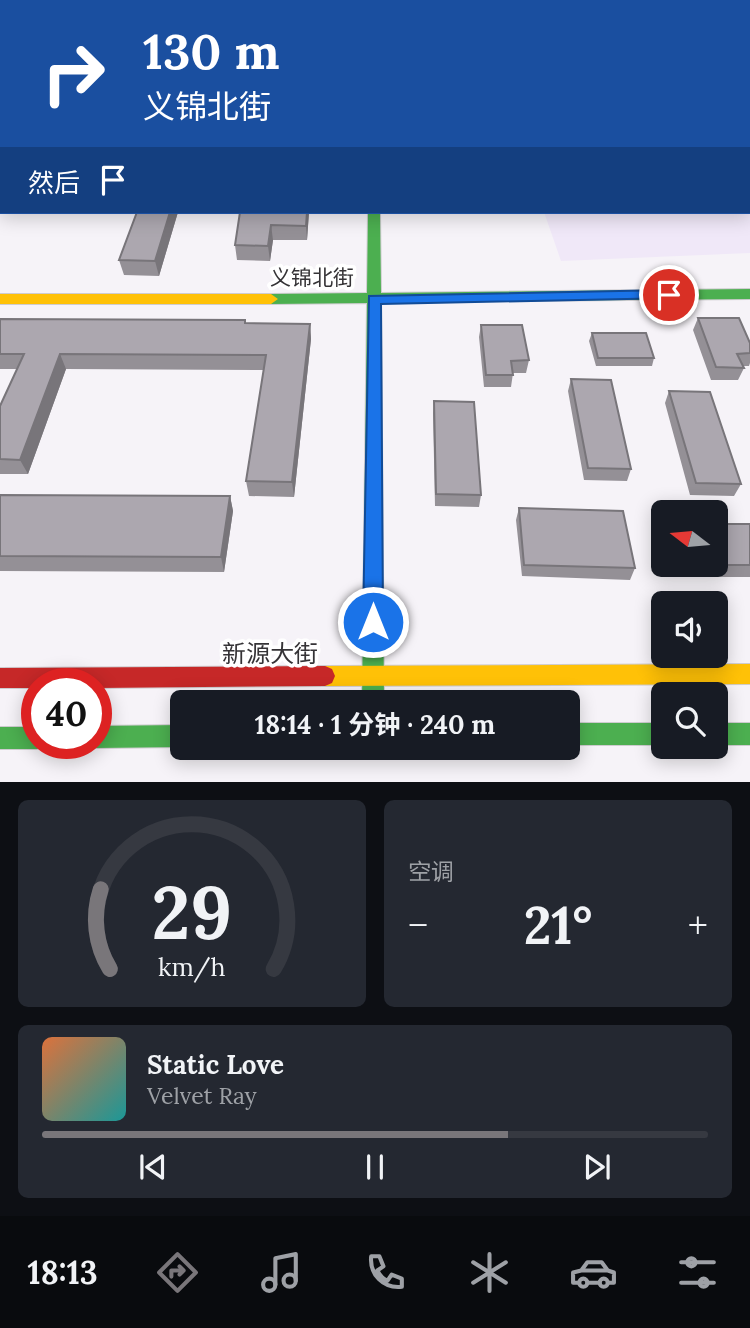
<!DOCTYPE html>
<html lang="zh">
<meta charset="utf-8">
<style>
body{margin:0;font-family:Lora,"Noto Sans SC",serif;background:#242831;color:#f1f3f6;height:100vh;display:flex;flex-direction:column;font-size:26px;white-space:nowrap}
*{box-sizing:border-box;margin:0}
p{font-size:23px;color:#9ea1a6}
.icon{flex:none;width:38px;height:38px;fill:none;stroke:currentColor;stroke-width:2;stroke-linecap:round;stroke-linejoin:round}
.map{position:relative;height:782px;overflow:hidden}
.side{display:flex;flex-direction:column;gap:18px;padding:18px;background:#0d0f14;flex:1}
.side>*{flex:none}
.hud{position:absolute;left:0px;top:0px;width:751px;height:214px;box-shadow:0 4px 18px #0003;background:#1a4fa0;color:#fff;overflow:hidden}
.needle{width:46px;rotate:286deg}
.tools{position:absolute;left:651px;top:500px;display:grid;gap:14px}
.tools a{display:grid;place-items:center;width:77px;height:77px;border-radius:10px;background:#171b24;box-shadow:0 4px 18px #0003;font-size:35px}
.speed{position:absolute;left:21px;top:668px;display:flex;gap:14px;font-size:35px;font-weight:700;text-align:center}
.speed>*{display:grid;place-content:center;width:91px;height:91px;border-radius:50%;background:#171b24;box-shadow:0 4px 18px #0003;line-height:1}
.speed .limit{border:10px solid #d22;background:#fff;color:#111}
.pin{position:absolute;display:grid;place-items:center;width:60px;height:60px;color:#fff;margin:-30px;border:4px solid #fff;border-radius:50%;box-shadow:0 2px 7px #0007}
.me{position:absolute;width:77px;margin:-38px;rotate:0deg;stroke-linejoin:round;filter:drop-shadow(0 0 5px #0008)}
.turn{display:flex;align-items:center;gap:24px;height:147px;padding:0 28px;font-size:32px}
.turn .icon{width:91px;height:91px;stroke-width:2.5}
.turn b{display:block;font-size:49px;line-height:60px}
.then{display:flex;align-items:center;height:66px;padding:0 28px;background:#0003;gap:14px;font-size:26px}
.big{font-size:52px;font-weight:700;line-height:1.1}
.side .card{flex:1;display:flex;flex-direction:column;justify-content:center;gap:10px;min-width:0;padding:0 24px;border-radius:10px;background:#242831}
.side .dial{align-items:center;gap:0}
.dial svg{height:182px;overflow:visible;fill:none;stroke:#363941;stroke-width:7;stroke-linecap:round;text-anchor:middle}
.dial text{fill:#f1f3f6;stroke:none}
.song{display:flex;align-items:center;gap:21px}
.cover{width:84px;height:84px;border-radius:10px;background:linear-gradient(135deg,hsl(20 70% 55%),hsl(180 70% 35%))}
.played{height:7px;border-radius:4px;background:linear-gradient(90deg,#79767a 70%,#363941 70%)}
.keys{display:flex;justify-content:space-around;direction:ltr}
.heat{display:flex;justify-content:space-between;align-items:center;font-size:38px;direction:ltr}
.side .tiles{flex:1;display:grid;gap:18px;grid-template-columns:1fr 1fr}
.card:last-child{grid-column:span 2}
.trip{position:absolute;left:170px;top:690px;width:410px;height:70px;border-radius:10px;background:#171b24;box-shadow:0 4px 18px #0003;font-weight:700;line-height:70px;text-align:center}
.dock{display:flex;height:112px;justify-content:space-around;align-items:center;background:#090b0e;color:#9ea1a6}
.dock .icon{width:49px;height:49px}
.dock .active{color:#79767a}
.dock b{font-size:32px;color:#f1f3f6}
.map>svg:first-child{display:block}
.green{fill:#f0e8f8}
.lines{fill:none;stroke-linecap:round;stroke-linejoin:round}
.river{fill:#c8bcd4;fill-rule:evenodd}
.fast-casing{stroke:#cecccf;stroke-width:2}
.slow-casing{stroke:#cecccf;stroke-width:2}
.jam-casing{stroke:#cecccf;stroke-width:2}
.fast{fill:#4caf50;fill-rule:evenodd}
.slow{fill:#ffc107;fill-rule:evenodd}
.jam{fill:#c62828;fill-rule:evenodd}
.wall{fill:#949096}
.shaded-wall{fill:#78757a}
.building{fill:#aca7af;stroke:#78757a;stroke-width:2}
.route{fill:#1a73e8;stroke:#114b97;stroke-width:2}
.labels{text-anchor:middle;stroke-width:7;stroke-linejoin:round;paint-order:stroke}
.street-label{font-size:21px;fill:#353336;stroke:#fff}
.near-street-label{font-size:24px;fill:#353336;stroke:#fff}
</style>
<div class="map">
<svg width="750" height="782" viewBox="0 0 750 782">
<rect width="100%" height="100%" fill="#f6f3f8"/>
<path class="green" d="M0,0H750V38L749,2H2L0,51Z
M750,163V253L561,261L544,212H749Z"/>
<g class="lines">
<path class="river" d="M749,9H750V21H749Z
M0,11H2V23H0Z"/>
<defs>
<path id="fast" d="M377,0H385V2H377Z
M749,50H750V56H749Z
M0,63H2V69H0Z
M368,212H380L381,293L750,289V299L381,302L384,702H362L367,303L271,304L264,299L271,294L367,293Z
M567,723H663V745H567Z
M716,723H750V745H716Z
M182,725V747L96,748L88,744H96V726Z
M0,727H37V744H46L37,749H0Z"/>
<path id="slow" d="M0,294H271L278,299L271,304H0Z
M750,664V684L325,686L318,683L315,676L318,669L325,666Z"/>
<path id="jam" d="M325,666L332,669L335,676L332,683L325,686L96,688V684H37V688H0V668Z"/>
</defs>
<use href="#fast" class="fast-casing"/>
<use href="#slow" class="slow-casing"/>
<use href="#jam" class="jam-casing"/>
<use href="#fast" class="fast"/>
<use href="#slow" class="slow"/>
<use href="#jam" class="jam"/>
</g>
<path class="wall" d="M749,71H750V126L749,125Z
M137,212H178L159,276L124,275L119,260Z
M240,212H309L307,240H273L270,261L237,260L235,245Z
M698,318L750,343V363L749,366H743L744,368L738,380H711L693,330Z
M0,319L245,320L246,323L310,324L311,339L294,497L249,496L246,481L264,370L66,369L28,474H0V406L17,369H0Z
M481,325L529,360L526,373H513L511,387H484L479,337Z
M592,333L654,358L652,366H596L589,341Z
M571,379L631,469L627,481L584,480L568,391Z
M669,391L741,484L734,496L690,495L665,403Z
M434,401L481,495L479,507L435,506L433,413Z
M0,495L230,496L233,511L224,572L0,571Z
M519,508L635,568L630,580L522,576L516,520Z
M661,524H663V564L656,536Z
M750,524V577H667L664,565H716Z"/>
<path class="shaded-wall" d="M2,95V112L0,114V97Z
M170,212H178L159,276L155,261Z
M307,212H309L307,240L306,226Z
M271,225L273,240L270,261L268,246Z
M310,324L311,339L294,497L292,482Z
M60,354L66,369L28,474L20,460Z
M230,496L233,511L224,572L221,557Z"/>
<path class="building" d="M749,71H750V104L749,102Z
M0,84H2V95L0,97Z
M137,212H170L155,261L119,260Z
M240,212H307L306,226L271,225L268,246L235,245Z
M698,318H739L750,343V353L737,354L744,368L716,367Z
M0,319L245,320V323L310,324L292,482L246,481L266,355L60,354L20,460L0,459V406L24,354H0Z
M481,325H522L529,360L511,361L513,375H486Z
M592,333H646L654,358H598Z
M571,379L611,380L631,469L588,468Z
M669,391L710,392L741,484L696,483Z
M434,401L474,402L481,495L436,494Z
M0,495L230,496L221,557L0,556Z
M519,508L623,511L635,568L524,565Z
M716,524H750V565H672H716Z"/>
<path class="route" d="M669,290L676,295L674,298L381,304L383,622L380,629L373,632L366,629L363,622L369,296Z"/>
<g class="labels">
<g class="street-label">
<text x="312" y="285">义锦北街</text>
</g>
<g class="near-street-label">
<text x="270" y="662">新源大街</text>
</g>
</g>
</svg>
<div class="tools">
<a><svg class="needle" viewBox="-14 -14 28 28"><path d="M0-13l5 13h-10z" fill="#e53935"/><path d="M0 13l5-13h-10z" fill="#9ea1a6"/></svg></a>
<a><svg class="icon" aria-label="sound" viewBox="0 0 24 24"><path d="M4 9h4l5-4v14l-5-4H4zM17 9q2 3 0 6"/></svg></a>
<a><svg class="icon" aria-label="search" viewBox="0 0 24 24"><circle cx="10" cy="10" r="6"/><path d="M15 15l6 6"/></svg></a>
</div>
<div class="speed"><div class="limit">40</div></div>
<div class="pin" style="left:669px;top:295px;background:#d93025"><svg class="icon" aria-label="arrive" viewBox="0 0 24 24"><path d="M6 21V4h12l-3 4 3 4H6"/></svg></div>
<svg class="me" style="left:373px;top:622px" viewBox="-20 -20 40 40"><circle r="17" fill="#1a73e8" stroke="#fff" stroke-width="3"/><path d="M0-11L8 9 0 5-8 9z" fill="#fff"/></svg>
<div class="trip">18:14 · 1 分钟 · 240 m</div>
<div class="hud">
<div class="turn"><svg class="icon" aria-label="right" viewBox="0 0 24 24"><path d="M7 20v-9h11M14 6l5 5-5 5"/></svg><div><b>130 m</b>义锦北街</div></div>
<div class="then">然后<svg class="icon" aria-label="arrive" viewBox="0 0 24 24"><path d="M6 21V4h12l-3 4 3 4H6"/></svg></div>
</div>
</div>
<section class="side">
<div class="tiles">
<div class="card dial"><svg viewBox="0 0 100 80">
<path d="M14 69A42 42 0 1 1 86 69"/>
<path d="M14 69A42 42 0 0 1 10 34" stroke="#79767a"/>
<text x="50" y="56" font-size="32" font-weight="700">29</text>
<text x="50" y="72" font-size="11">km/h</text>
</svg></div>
<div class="card"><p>空调</p>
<div class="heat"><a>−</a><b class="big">21°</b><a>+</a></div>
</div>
<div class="card">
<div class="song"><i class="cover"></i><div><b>Static Love</b><p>Velvet Ray</p></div></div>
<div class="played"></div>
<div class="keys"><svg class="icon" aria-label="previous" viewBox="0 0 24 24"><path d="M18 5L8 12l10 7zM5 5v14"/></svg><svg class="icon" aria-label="pause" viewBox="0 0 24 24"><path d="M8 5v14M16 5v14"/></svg><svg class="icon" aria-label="next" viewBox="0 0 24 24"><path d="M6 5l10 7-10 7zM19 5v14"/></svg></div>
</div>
</div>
</section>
<nav class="dock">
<b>18:13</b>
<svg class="icon active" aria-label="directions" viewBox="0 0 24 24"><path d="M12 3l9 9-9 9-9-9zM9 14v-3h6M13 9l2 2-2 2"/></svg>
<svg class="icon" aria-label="music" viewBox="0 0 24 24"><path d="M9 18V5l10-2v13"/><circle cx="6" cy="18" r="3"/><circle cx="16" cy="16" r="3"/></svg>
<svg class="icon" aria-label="phone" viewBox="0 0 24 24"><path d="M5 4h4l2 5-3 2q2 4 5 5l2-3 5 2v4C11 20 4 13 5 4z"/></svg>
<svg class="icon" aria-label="climate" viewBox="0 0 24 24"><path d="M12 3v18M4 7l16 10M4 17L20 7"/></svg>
<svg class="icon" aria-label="car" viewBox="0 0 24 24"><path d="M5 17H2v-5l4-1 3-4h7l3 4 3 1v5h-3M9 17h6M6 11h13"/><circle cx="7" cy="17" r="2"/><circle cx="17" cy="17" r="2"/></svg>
<svg class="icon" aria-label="filters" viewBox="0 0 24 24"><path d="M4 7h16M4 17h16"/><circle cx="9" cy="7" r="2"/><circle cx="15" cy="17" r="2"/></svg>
</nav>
